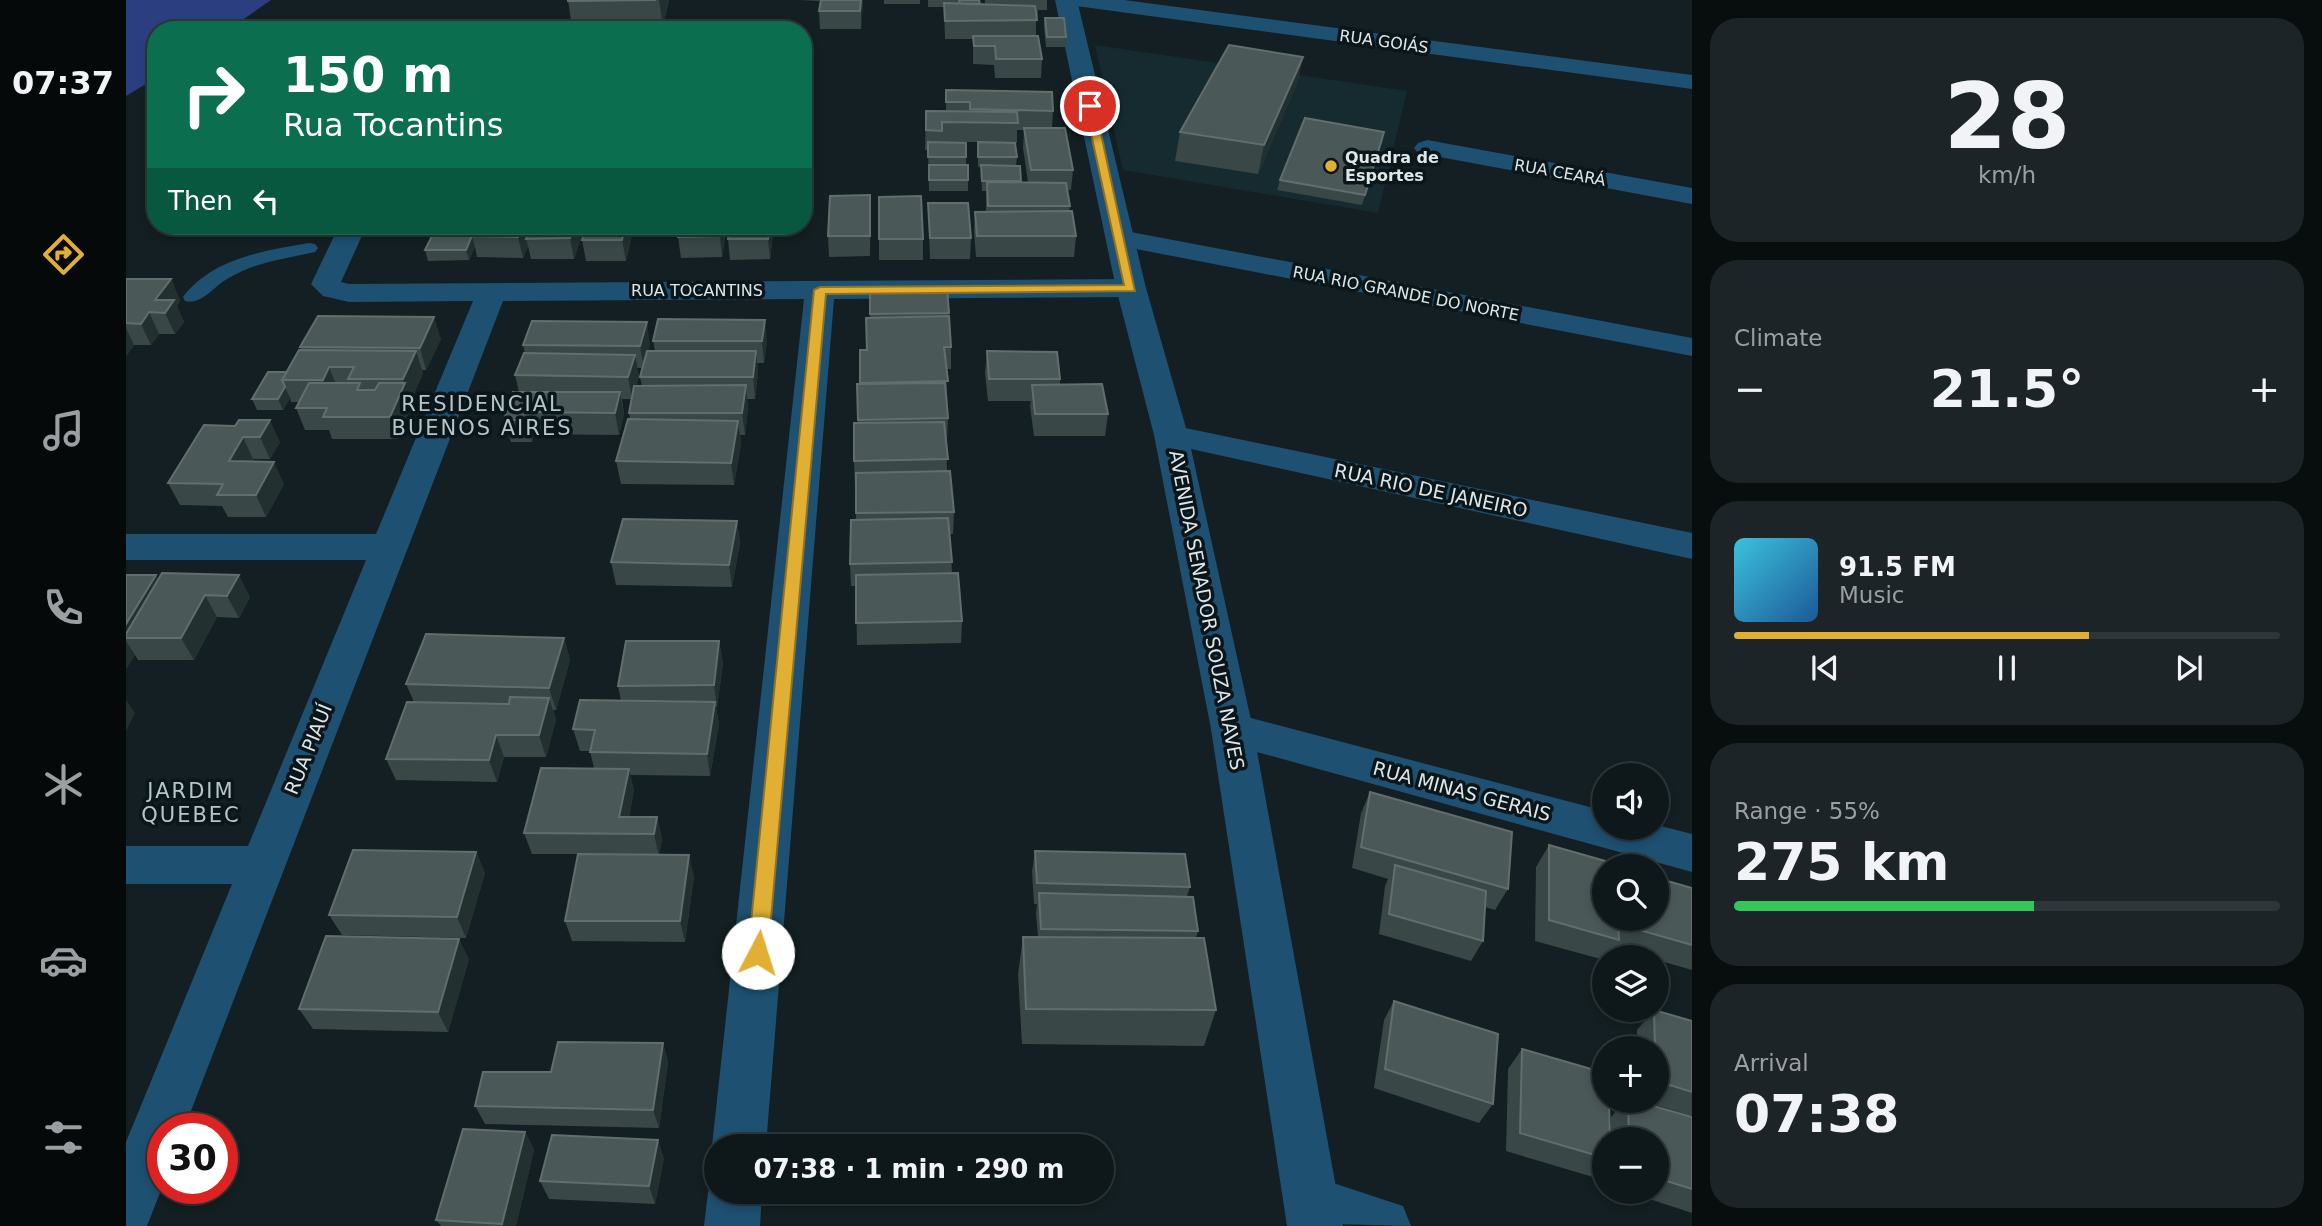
<!DOCTYPE html>
<meta charset="utf-8">
<style>
body{margin:0;font-family:"DejaVu Sans",sans-serif;background:#1c2427;color:#f1f3f6;height:100vh;display:flex;flex-direction:column;font-size:26px;white-space:nowrap}
*{box-sizing:border-box;margin:0}
p{font-size:23px;color:#9b9fa2}
.icon{flex:none;width:38px;height:38px;fill:none;stroke:currentColor;stroke-width:2;stroke-linecap:round;stroke-linejoin:round}
.map{position:relative;flex:1;overflow:hidden}
.panel{display:flex;flex-direction:column;gap:18px;padding:18px;background:#080d0e;width:630px}
.panel>*{flex:none}
.hud{position:absolute;left:21px;top:21px;width:665px;height:214px;border-radius:28px;box-shadow:0 4px 10px #0003,0 0 0 2px #2e3639;background:#0b6e4f;color:#fff;overflow:hidden}
.fabs{position:absolute;left:1466px;top:763px;display:grid;gap:14px}
.fabs a{display:grid;place-items:center;width:77px;height:77px;border-radius:50%;background:#0e171a;box-shadow:0 4px 10px #0003,0 0 0 2px #2e3639;font-size:35px}
.speed{position:absolute;left:21px;top:1113px;display:flex;gap:14px;font-size:35px;font-weight:700;text-align:center}
.speed>*{display:grid;place-content:center;width:91px;height:91px;border-radius:50%;background:#0e171a;box-shadow:0 4px 10px #0003,0 0 0 2px #2e3639;line-height:1}
.speed .limit{border:10px solid #d22;background:#fff;color:#111}
.pin{position:absolute;display:grid;place-items:center;width:60px;height:60px;color:#fff;margin:-30px;border:4px solid #fff;border-radius:50%;box-shadow:0 2px 7px #0007}
.me{position:absolute;width:77px;margin:-38px;rotate:5deg;stroke-linejoin:round;filter:drop-shadow(0 0 5px #0008)}
.turn{display:flex;align-items:center;gap:24px;height:147px;padding:0 21px;font-size:32px}
.turn .icon{width:91px;height:91px;stroke-width:2.5}
.turn b{display:block;font-size:49px;line-height:60px}
.then{display:flex;align-items:center;height:66px;padding:0 21px;background:#0003;gap:14px;font-size:26px}
.big{font-size:52px;font-weight:600;line-height:1.1}
.panel .widget{flex:1;display:flex;flex-direction:column;justify-content:center;gap:10px;min-width:0;padding:0 24px;border-radius:28px;background:#1c2427}
.panel .dial{align-items:center;gap:0}
.dial b{font-size:91px;line-height:1}
.song{display:flex;align-items:center;gap:21px}
.cover{width:84px;height:84px;border-radius:10px;background:linear-gradient(135deg,hsl(190 70% 55%),hsl(210 70% 35%))}
.played{height:7px;border-radius:4px;background:linear-gradient(90deg,#e1af34 65%,#2e3639 65%)}
.keys{display:flex;justify-content:space-around;direction:ltr}
.heat{display:flex;justify-content:space-between;align-items:center;font-size:38px;direction:ltr}
.charge{height:10px;border-radius:5px;background:linear-gradient(90deg,#34c759 55%,#2e3639 0)}
.trip{position:absolute;left:578px;top:1134px;width:410px;height:70px;border-radius:35px;background:#0e171a;box-shadow:0 4px 10px #0003,0 0 0 2px #2e3639;font-weight:600;line-height:70px;text-align:center}
main{display:flex;flex:1;min-height:0}
.menu{display:flex;flex-direction:column;width:126px;justify-content:space-around;align-items:center;background:#06090a;color:#9b9fa2}
.menu .icon{width:49px;height:49px}
.menu .selected{color:#e1af34}
.menu b{font-size:32px;color:#f1f3f6}
.map>svg:first-child{display:block}
.built{fill:#162b30}
.water{fill:#2b3f80}
.lines{fill:none;stroke-linecap:round;stroke-linejoin:round}
.service{fill:#1e5071;fill-rule:evenodd}
.minor{fill:#1e5071;fill-rule:evenodd}
.tertiary{fill:#1e5071;fill-rule:evenodd}
.wall{fill:#394746;fill-rule:evenodd}
.shaded-wall{fill:#233030}
.building{fill:#4b5858;stroke:#626e6e;stroke-width:2}
.route{fill:#e1af34;stroke:#927222;stroke-width:2}
.poi-dot{fill:#e1af34;stroke:#0a1619;stroke-width:2.5}
.labels{text-anchor:middle;stroke-width:7;stroke-linejoin:round;paint-order:stroke}
.far-street-label{font-size:16px;fill:#dee6e8;stroke:#0a1619}
.far-poi-label{font-size:16px;font-weight:bold;fill:#dee6e8;stroke:#0a1619;text-anchor:start}
.street-label{font-size:19px;fill:#dee6e8;stroke:#0a1619}
.neighbourhood-label{font-size:21px;letter-spacing:2px;fill:#b6c5ca;stroke:#0a1619}
</style>
<main>
<nav class="menu">
<b>07:37</b>
<svg class="icon selected" aria-label="directions" viewBox="0 0 24 24"><path d="M12 3l9 9-9 9-9-9zM9 14v-3h6M13 9l2 2-2 2"/></svg>
<svg class="icon" aria-label="music" viewBox="0 0 24 24"><path d="M9 18V5l10-2v13"/><circle cx="6" cy="18" r="3"/><circle cx="16" cy="16" r="3"/></svg>
<svg class="icon" aria-label="phone" viewBox="0 0 24 24"><path d="M5 4h4l2 5-3 2q2 4 5 5l2-3 5 2v4C11 20 4 13 5 4z"/></svg>
<svg class="icon" aria-label="climate" viewBox="0 0 24 24"><path d="M12 3v18M4 7l16 10M4 17L20 7"/></svg>
<svg class="icon" aria-label="car" viewBox="0 0 24 24"><path d="M5 17H2v-5l4-1 3-4h7l3 4 3 1v5h-3M9 17h6M6 11h13"/><circle cx="7" cy="17" r="2"/><circle cx="17" cy="17" r="2"/></svg>
<svg class="icon" aria-label="filters" viewBox="0 0 24 24"><path d="M4 7h16M4 17h16"/><circle cx="9" cy="7" r="2"/><circle cx="15" cy="17" r="2"/></svg>
</nav>
<div class="map">
<svg width="1566" height="1226" viewBox="0 0 1566 1226">
<rect width="100%" height="100%" fill="#131f22"/>
<path class="built" d="M969,45L1281,91L1252,213L997,170Z"/>
<path class="water" d="M0,0H145L102,30H30V78L0,96Z"/>
<g class="lines">
<path class="service" d="M183,243L189,244L192,248L189,252C158,259 129,262 101,279C87,287 76,305 59,301L57,297C85,259 139,250 183,243Z"/>
<path class="minor" d="M939,0H998L1566,75V89L950,6Z
M1301,140L1566,188V204L1292,153L1288,148L1292,143Z
M213,226H237L239,229L215,282L223,284L1005,279L1015,282L1020,288L1015,294L1005,297L708,299L640,1146H590V1154L586,1146L678,299L377,301L58,1129H37V1185L21,1226H0V1142L106,884H0V846H122L240,560H0V534H250L347,301L223,302L197,296L185,284Z
M994,230L1566,338V356L984,244L980,238L984,232Z
M1045,425L1566,533V559L1033,442L1028,435L1033,428Z
M1106,713L1479,811V828H1531V825L1566,834V872L1091,741L1085,729L1091,717Z
M590,1173V1192H636L634,1226H578L582,1192Z
M1186,1176L1277,1206L1285,1226L1167,1223L1158,1204L1167,1185Z"/>
<path class="tertiary" d="M929,0H951L1020,288L1062,435L1127,729L1217,1226H1161L1085,729L1028,435L990,288Z"/>
</g>
<path class="wall" d="M442,0H543L537,26L446,27Z
M673,0H737L735,29H694L693,11L694,1Z
M758,0H794V4H758Z
M802,0H853L854,4L859,5V0H921V10H912V17H910V36L916,59L915,78H869L868,65L847,64V39H819L818,7H802Z
M919,18L940,37V47H920L918,27Z
M1177,57L1171,84L1132,174L1049,161L1054,132Z
M820,90L927,111L926,128L947,170L945,190H941L944,206L943,211L950,236L948,257H850L848,232L849,212L860,211V191H856L855,167H852V142H857H815L840,143V165L842,180V191H803L802,150H799L800,111H820ZM891,130H898L897,148L902,182H895L894,166H890L891,157L889,143H891Z
M1256,142L1236,205L1151,190L1154,180Z
M744,195V256L703,257L702,236Z
M753,197L797,239V260H753Z
M802,203L845,238L844,259H804Z
M311,226H459L448,259H405L402,246L397,258L351,257L349,247L343,260L302,261L299,250Z
M460,226H508L500,261H460L456,240Z
M554,226H601L596,257L555,258L552,237Z
M648,226L644,259L604,260L602,239Z
M0,279H45L54,301L51,306L58,322L49,334H33L25,345H8L0,356Z
M821,288L825,347V369H820L822,418L821,440H820L821,471L828,512L827,534H824L826,573L836,621L835,643L731,645L730,586H725L724,564L730,520L728,461L732,423L731,384H734L741,350L744,318V289Z
M315,339L300,370H296L297,373L285,401L286,405L272,439H206L203,430H179L170,408L174,402H165L164,398L157,410H131L126,399L161,372L175,350L174,347Z
M527,341H641L638,363H631L632,373L629,399H621L622,407L619,435H614L615,443L608,485L495,484L490,461L504,419L503,413L506,399H496L498,414L493,435L408,434L406,442H385L378,420L393,392L389,375L399,353L397,345L524,343L522,351H529ZM511,368H517L514,377L516,386H510L513,376Z
M861,351L934,379V385L982,414L979,436H908L904,406L905,401H862L859,373Z
M78,425L154,442L144,459H127L126,461L158,484L140,517H102L96,506L54,505L42,483Z
M611,521L614,543L606,587L490,585L485,562Z
M0,575H30L32,579L124,597L113,618L91,617L68,660H12L9,655L0,668Z
M438,638L444,660L430,710H427L430,720L420,757H378L371,782L270,780L260,759L288,702L280,684Z
M593,641L597,663L591,707H590L593,724L584,776L504,775L508,790L503,817H531L536,839L533,854L568,876L559,942L446,941L439,921L452,854H406L398,833L468,768L464,751H454L447,729L495,701L492,686Z
M1244,792L1382,889L1369,910L1359,907L1357,941L1345,961L1253,934L1259,886L1262,879L1226,868L1235,813Z
M1423,845L1479,919H1531L1566,888V970L1531,960V957H1521L1487,948L1478,960L1409,941L1410,867Z
M909,851L1064,887L1061,896L1072,931L1070,938L1090,1010L1078,1046L896,1044L892,974L897,937H912L910,914L911,904H908L906,872Z
M350,852L359,873L340,938L216,935L203,915Z
M343,959L322,1032L187,1029L173,1009Z
M1268,1001L1367,1104L1353,1123L1248,1088L1258,1020Z
M1528,1010L1566,1021V1116L1516,1101H1531V1048H1511V1030Z
M537,1043L542,1062L533,1128L359,1124L349,1106L425,1072Z
M1396,1049L1479,1139V1166L1467,1177L1380,1151L1382,1069Z
M1499,1101H1510L1566,1117V1213L1502,1192H1531V1139H1485V1117Z
M399,1132L408,1150L390,1226H315L310,1220Z
M538,1158L529,1204L423,1199L414,1181Z"/>
<path class="shaded-wall" d="M533,0H543L537,26Z
M735,0H737V5L735,29Z
M1177,57L1171,84L1132,174L1138,145Z
M744,195L745,216L744,256Z
M350,226L346,236L349,247L343,260L340,250Z
M397,226H411L400,239L402,246L397,258L392,237Z
M448,226H459L448,259L444,238Z
M499,226H508L500,261L496,240Z
M596,226H601L596,257L594,236Z
M644,226H648L644,259L642,239Z
M45,279L54,301L51,306L58,322L49,334L39,313L29,300Z
M23,312L33,334L25,345L15,324Z
M308,317L315,339L300,370L294,348Z
M639,320L641,341L638,363L636,341Z
M521,322L524,343L518,368L514,346Z
M0,328L8,345L0,356Z
M290,351L297,373L285,401L286,405L272,439L264,417L278,383L277,379Z
M630,351L632,373L629,399L627,377Z
M509,355L513,376L506,399L502,377Z
M203,367L212,389L206,402L197,380Z
M620,385L622,407L619,435L616,413Z
M159,387L164,398L157,410L152,399Z
M494,392L498,414L493,435L489,413Z
M403,412L408,434L406,442L401,420Z
M144,420L154,442L144,459L134,437Z
M612,421L615,443L608,485L605,463Z
M117,437L127,459L114,483L103,461Z
M148,462L158,484L140,517L130,495Z
M611,521L614,543L606,587L603,565Z
M30,575L43,598L0,638V624Z
M113,575L124,597L113,618L101,596Z
M79,595L91,617L68,660L55,638Z
M438,638L444,660L430,710L423,688Z
M0,641L9,655L1,668L0,667Z
M593,641L597,663L591,707L588,685Z
M423,698L430,720L420,757L413,735Z
M0,700L9,713L0,731Z
M589,702L593,724L584,776L581,754Z
M370,735L378,757L371,782L363,760Z
M503,769L508,790L500,834L493,817Z
M531,817L536,839L533,856L528,834Z
M350,852L359,873L340,938L331,917Z
M563,855L568,876L559,942L554,921Z
M333,939L343,959L322,1032L312,1012Z
M537,1043L542,1062L533,1128L527,1110Z
M399,1132L408,1150L390,1226H377L376,1224Z
M532,1140L538,1158L529,1204L523,1186Z"/>
<path class="building" d="M442,0H530L442,1Z
M695,0H735L734,11H693Z
M833,0H853L854,4H834Z
M818,3L909,6L911,20L819,21Z
M919,18H938L940,37H921Z
M847,36H912L916,59H870L869,46H848Z
M1103,45L1177,57L1138,145L1054,132Z
M820,90L926,92L927,111L844,109V102H820Z
M800,111L891,112L892,123L816,122V131L800,130Z
M1179,118L1258,132L1239,195L1154,180Z
M898,128H939L947,170H905Z
M802,142L840,143V157H802Z
M852,142L889,143L891,157H852Z
M803,165H842V180H803Z
M855,165L894,166L895,181H856Z
M861,182L940,183L944,206H862Z
M744,195V236H702L704,196Z
M795,196L797,239H753V197Z
M802,203H842L845,238H804Z
M946,211L950,236H851L849,212Z
M311,226H350L340,250H299Z
M351,226H397L392,237L346,236Z
M405,226H448L444,238L400,239Z
M460,226H499L496,240H456Z
M554,226H596L594,236L552,237Z
M604,226H644L642,239H602Z
M0,279H45L29,300H48L39,313L23,312L15,324L0,323Z
M821,288L823,313L744,314V289Z
M192,316L308,317L294,348L174,347Z
M823,316L825,347H818L822,381L734,383V350H741L740,318Z
M532,319L639,320L636,341H527Z
M406,321L521,322L514,346L397,345Z
M173,350L290,351L277,379H222L228,367H203L197,380H156Z
M521,351H630L627,377H514Z
M861,351L931,352L934,379H863Z
M398,353L509,355L502,377L389,375Z
M142,372H161L156,380L159,387L152,399H126Z
M183,383H234L231,390H249L253,383H279L264,417H197L201,408H170Z
M819,383L822,418L732,420L731,384Z
M976,384L982,414H909L906,385Z
M620,385L616,413H503L508,386Z
M387,392H494L489,413L403,412L401,420H378Z
M502,419L612,421L605,463L490,461Z
M113,420H144L134,437H117L103,461L148,462L130,495H91L97,484L42,483L78,425L109,426Z
M818,422L822,459L728,461V423Z
M824,471L828,512L730,513V473Z
M822,518L826,562L724,564L725,520Z
M497,519L611,521L603,565L485,562Z
M36,573L113,575L101,596L79,595L55,638H0V634Z
M832,573L836,621L730,623V575Z
M0,575H30L0,624Z
M300,634L438,638L423,688L280,684Z
M500,641H593L588,685L492,686Z
M384,697L423,698L413,735H370L363,760L260,759L281,702L383,704Z
M454,700L589,702L581,754L464,752L469,730L447,729Z
M415,768L503,769L493,817H531L528,834L398,833Z
M1244,792L1386,832L1382,889L1235,847Z
M1423,845L1490,864V866H1479V919H1492L1493,940L1423,920Z
M227,850L350,852L331,917L203,915Z
M909,851L1059,854L1064,887L911,883Z
M452,854L563,855L554,921H439Z
M1269,865L1360,891L1357,941L1263,914Z
M1531,878L1566,888V945L1496,925V919H1531Z
M913,893L1067,897L1072,931L915,929Z
M200,936L333,939L312,1012L173,1009Z
M897,937L1078,938L1090,1010L900,1009Z
M1268,1001L1372,1034L1367,1104L1259,1069Z
M1528,1010L1566,1021V1092L1531,1081V1048H1529Z
M432,1042L537,1043L527,1110L349,1106L357,1072H425Z
M1396,1049L1479,1073V1101H1483L1484,1139H1479V1158L1394,1133Z
M1502,1101H1510L1566,1117V1189L1531,1178V1139H1503Z
M337,1129L399,1132L376,1224L310,1220Z
M426,1135L532,1140L523,1186L414,1181Z"/>
<path class="route" d="M964,103L969,106L1009,291L700,294L642,953L639,959L632,962L625,959L622,953L688,290L694,287L998,285L959,106Z"/>
<circle class="poi-dot" cx="1205" cy="166" r="7"/>
<g class="labels">
<g class="far-street-label">
<text transform="translate(1258 41) rotate(8)" y="6">RUA GOIÁS</text>
<text transform="translate(1434 172) rotate(10)" y="6">RUA CEARÁ</text>
<text x="571" y="296">RUA TOCANTINS</text>
<text transform="translate(1280 293) rotate(11)" y="6">RUA RIO GRANDE DO NORTE</text>
</g>
<g class="far-poi-label">
<text x="1219" y="163">Quadra de<tspan x="1219" dy="18">Esportes</tspan></text>
</g>
<g class="street-label">
<text transform="translate(1305 490) rotate(12)" y="7">RUA RIO DE JANEIRO</text>
<text transform="translate(1081 610) rotate(79)" y="7">AVENIDA SENADOR SOUZA NAVES</text>
<text transform="translate(182 749) rotate(-68)" y="7">RUA PIAUÍ</text>
<text transform="translate(1336 791) rotate(15)" y="7">RUA MINAS GERAIS</text>
</g>
<g class="neighbourhood-label">
<text x="356" y="411">RESIDENCIAL<tspan x="356" dy="24">BUENOS AIRES</tspan></text>
<text x="65" y="798">JARDIM<tspan x="65" dy="24">QUEBEC</tspan></text>
</g>
</g>
</svg>
<div class="fabs">
<a><svg class="icon" aria-label="sound" viewBox="0 0 24 24"><path d="M4 9h4l5-4v14l-5-4H4zM17 9q2 3 0 6"/></svg></a>
<a><svg class="icon" aria-label="search" viewBox="0 0 24 24"><circle cx="10" cy="10" r="6"/><path d="M15 15l6 6"/></svg></a>
<a><svg class="icon" aria-label="layers" viewBox="0 0 24 24"><path d="M12 4l9 5-9 5-9-5zM3 14l9 5 9-5"/></svg></a>
<a>+</a>
<a>−</a>
</div>
<div class="speed"><div class="limit">30</div></div>
<div class="pin" style="left:964px;top:106px;background:#d93025"><svg class="icon" aria-label="arrive" viewBox="0 0 24 24"><path d="M6 21V4h12l-3 4 3 4H6"/></svg></div>
<svg class="me" style="left:632px;top:953px" viewBox="-20 -20 40 40"><circle r="19" fill="#fff"/><path d="M0-13L10 11 0 6-10 11z" fill="#e1af34"/></svg>
<div class="trip">07:38 · 1 min · 290 m</div>
<div class="hud">
<div class="turn"><svg class="icon" aria-label="right" viewBox="0 0 24 24"><path d="M7 20v-9h11M14 6l5 5-5 5"/></svg><div><b>150 m</b>Rua Tocantins</div></div>
<div class="then">Then<svg class="icon" aria-label="left" viewBox="0 0 24 24"><path d="M17 20v-9H6M10 6l-5 5 5 5"/></svg></div>
</div>
</div>
<section class="panel">
<div class="widget dial"><b>28</b><p>km/h</p></div>
<div class="widget"><p>Climate</p>
<div class="heat"><a>−</a><b class="big">21.5°</b><a>+</a></div>
</div>
<div class="widget">
<div class="song"><i class="cover"></i><div><b>91.5 FM</b><p>Music</p></div></div>
<div class="played"></div>
<div class="keys"><svg class="icon" aria-label="previous" viewBox="0 0 24 24"><path d="M18 5L8 12l10 7zM5 5v14"/></svg><svg class="icon" aria-label="pause" viewBox="0 0 24 24"><path d="M8 5v14M16 5v14"/></svg><svg class="icon" aria-label="next" viewBox="0 0 24 24"><path d="M6 5l10 7-10 7zM19 5v14"/></svg></div>
</div>
<div class="widget"><p>Range · 55%</p><b class="big">275 km</b><div class="charge"></div></div>
<div class="widget"><p>Arrival</p><b class="big">07:38</b></div>
</section>
</main>
